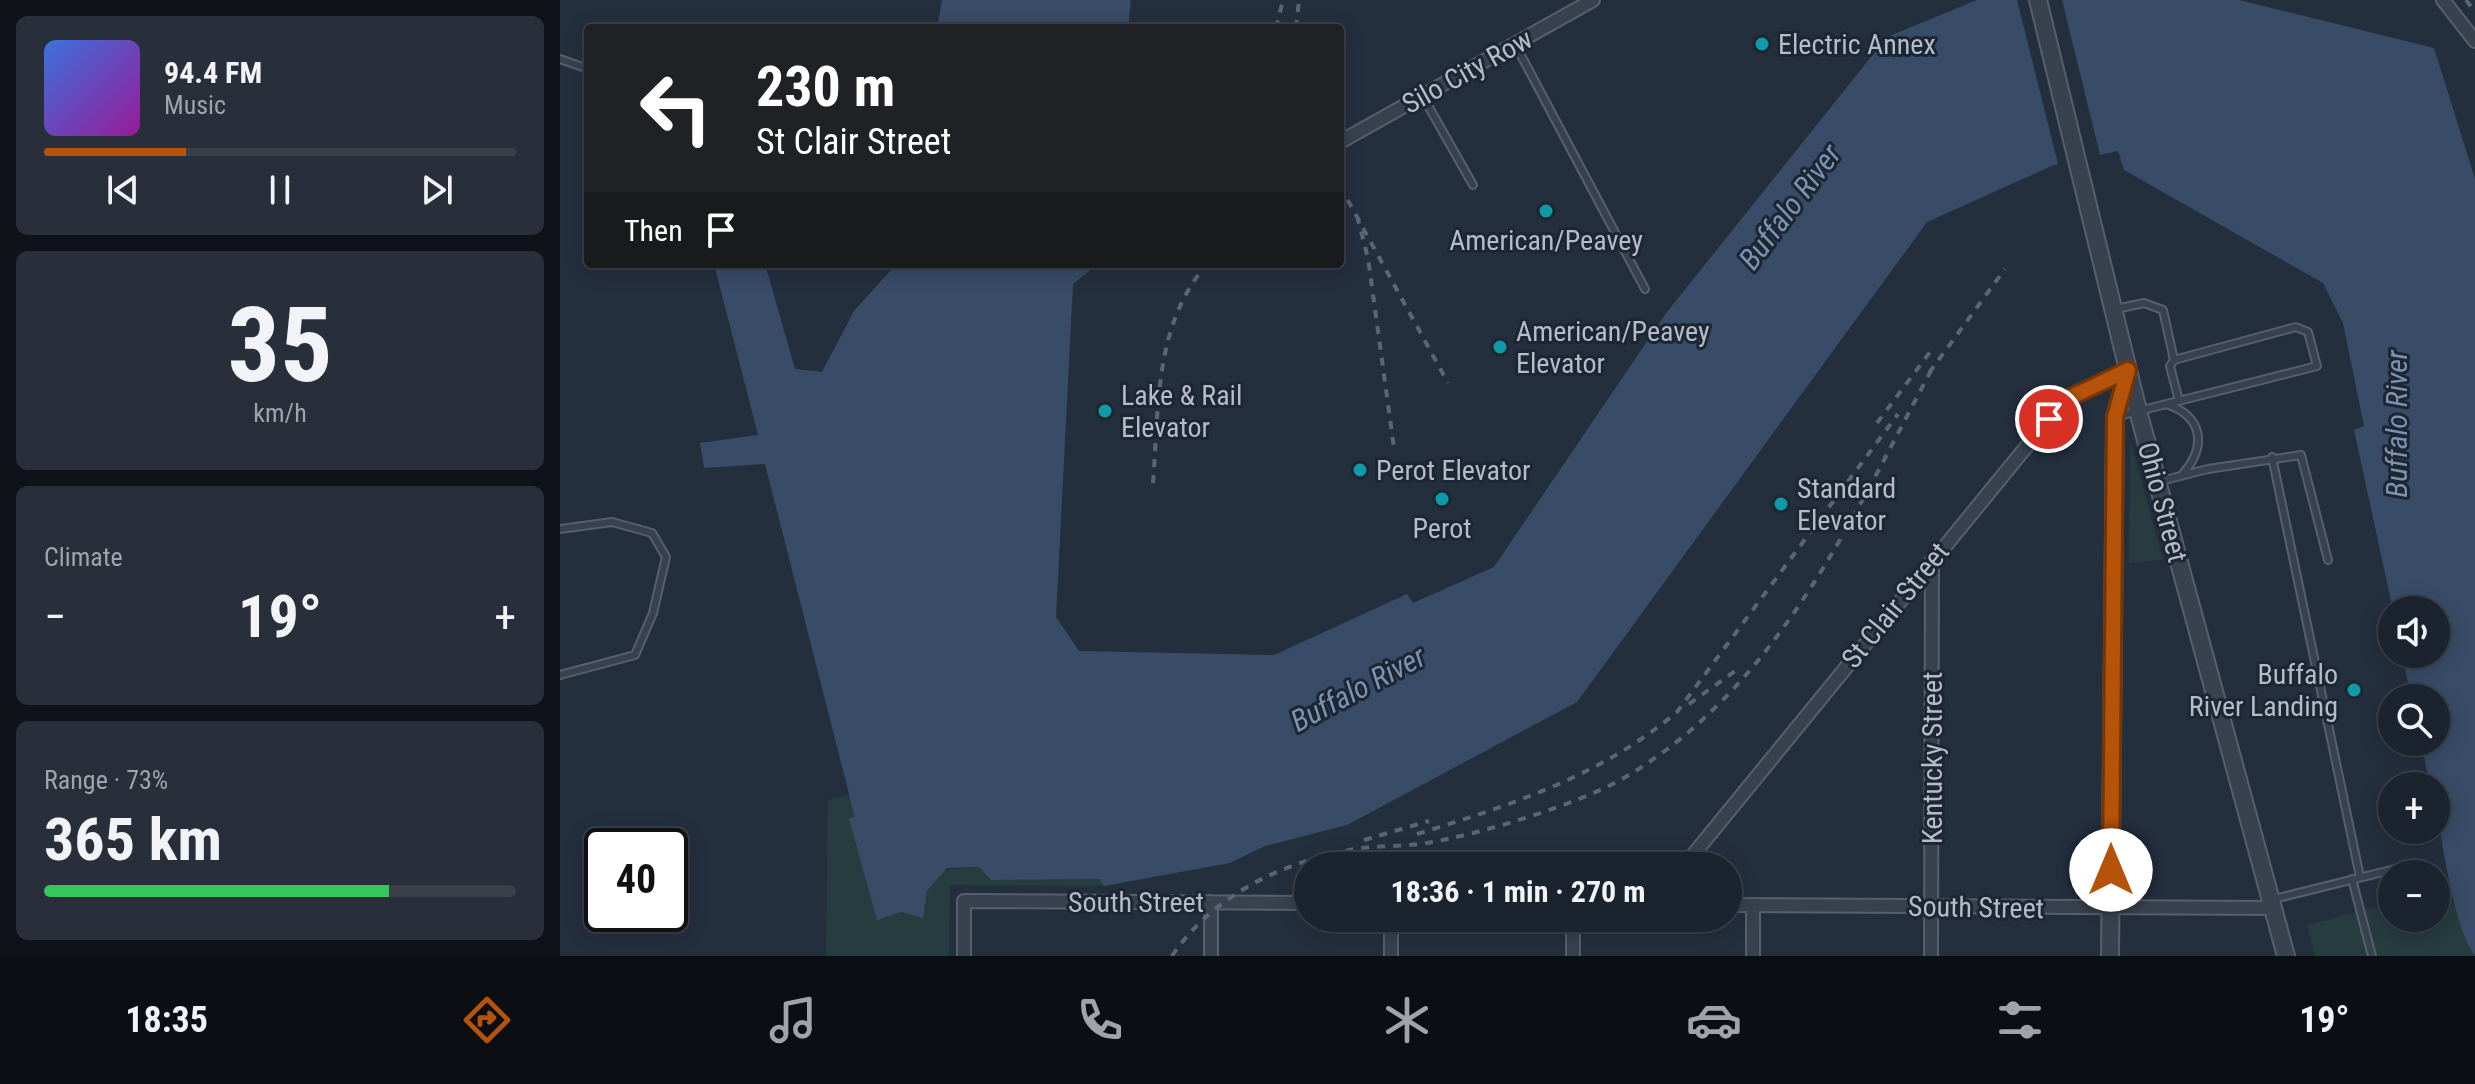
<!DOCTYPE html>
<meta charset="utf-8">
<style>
body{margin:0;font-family:"Roboto Condensed",sans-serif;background:#282f3a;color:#f1f3f6;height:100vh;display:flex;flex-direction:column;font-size:30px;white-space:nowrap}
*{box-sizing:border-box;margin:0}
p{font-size:26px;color:#a0a4aa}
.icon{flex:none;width:44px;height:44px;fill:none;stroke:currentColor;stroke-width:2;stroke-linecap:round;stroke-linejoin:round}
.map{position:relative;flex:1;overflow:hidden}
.side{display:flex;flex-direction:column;gap:16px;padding:16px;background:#0f1319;width:560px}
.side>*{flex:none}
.guide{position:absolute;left:24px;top:24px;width:760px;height:244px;border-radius:8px;box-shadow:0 4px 20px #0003,0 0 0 2px #39404a;background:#202124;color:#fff;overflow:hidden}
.tools{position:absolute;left:1818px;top:596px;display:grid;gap:16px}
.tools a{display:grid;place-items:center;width:72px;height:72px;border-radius:50%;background:#1b232e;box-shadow:0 4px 20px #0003,0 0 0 2px #39404a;font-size:40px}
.speed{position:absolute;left:24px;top:828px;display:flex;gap:16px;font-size:40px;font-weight:700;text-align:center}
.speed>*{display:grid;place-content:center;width:104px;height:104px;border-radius:50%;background:#1b232e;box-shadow:0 4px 20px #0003,0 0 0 2px #39404a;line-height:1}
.speed .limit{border:4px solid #111;border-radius:12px;background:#fff;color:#111}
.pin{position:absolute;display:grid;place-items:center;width:68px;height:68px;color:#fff;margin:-34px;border:4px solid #fff;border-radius:50%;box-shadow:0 2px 8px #0007}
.me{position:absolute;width:88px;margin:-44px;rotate:0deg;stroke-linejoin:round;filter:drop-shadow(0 0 6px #0008)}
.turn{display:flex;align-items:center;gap:28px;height:168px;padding:0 40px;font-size:36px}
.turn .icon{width:104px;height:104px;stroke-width:2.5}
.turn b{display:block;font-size:56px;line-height:68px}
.then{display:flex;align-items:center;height:76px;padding:0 40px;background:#0003;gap:16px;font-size:30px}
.big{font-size:60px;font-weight:700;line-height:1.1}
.side .widget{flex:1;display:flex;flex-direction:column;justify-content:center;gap:12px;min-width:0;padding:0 28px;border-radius:12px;background:#282f3a}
.side .dial{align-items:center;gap:0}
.dial b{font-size:104px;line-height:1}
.song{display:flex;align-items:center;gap:24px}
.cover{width:96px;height:96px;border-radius:12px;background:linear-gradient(135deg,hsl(220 70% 55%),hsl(300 70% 35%))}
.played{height:8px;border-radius:4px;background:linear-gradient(90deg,#b45309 30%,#39404a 30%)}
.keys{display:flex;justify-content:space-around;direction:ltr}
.heat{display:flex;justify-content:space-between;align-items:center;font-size:44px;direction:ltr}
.charge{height:12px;border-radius:6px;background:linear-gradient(90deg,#34c759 73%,#39404a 0)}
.trip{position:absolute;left:734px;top:852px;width:448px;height:80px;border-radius:40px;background:#1b232e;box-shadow:0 4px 20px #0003,0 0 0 2px #39404a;font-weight:700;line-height:80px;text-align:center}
.tab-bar{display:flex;height:128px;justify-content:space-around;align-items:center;background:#0b0e12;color:#a0a4aa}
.tab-bar .icon{width:56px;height:56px}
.tab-bar .active{color:#b45309}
.tab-bar b{font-size:36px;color:#f1f3f6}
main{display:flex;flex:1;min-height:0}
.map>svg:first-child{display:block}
.green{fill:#263c3f}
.water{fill:#394c67}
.pier{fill:#242f3e}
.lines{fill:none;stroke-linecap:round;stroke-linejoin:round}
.service-casing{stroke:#565f6c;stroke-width:10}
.minor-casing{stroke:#565f6c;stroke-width:16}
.tertiary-casing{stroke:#565f6c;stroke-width:20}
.service{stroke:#38414e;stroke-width:6}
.minor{stroke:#38414e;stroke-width:12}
.tertiary{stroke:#38414e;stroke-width:16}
.rail{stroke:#5a6575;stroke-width:4;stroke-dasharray:8 8;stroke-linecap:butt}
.route-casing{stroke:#753606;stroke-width:20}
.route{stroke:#b45309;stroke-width:14}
.culture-dot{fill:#0f9aa8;stroke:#1d2633;stroke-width:3}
.labels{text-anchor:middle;stroke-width:6;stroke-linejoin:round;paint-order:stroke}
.poi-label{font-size:28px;fill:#b4bcc9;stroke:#1d2633;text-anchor:start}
.street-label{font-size:28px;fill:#b4bcc9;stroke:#1d2633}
.water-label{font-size:30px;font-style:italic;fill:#7c92b1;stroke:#1d2633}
</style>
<main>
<section class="side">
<div class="widget">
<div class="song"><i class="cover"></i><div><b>94.4 FM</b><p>Music</p></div></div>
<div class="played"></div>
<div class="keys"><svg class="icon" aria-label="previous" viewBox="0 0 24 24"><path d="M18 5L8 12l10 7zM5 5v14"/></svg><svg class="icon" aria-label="pause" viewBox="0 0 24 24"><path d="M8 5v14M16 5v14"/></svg><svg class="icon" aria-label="next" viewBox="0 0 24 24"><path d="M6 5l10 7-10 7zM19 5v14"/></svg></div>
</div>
<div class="widget dial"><b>35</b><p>km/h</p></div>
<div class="widget"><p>Climate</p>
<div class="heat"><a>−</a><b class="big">19°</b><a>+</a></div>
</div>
<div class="widget"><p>Range · 73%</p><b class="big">365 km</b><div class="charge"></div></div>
</section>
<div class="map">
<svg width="1915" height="956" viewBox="0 0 1915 956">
<rect width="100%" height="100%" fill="#242f3e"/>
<path class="green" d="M1570,440L1603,560L1569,563Z
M289,794L294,818L289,819L364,901C376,863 388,871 419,867L431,880L539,879L544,886L390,885L389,956H266L268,800Z
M1878,896L1896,905L1913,956H1755L1747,925L1832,903V918H1876Z"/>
<path class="water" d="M382,0H571L568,28H377Z
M1417,0H1679L1874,48L1915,179V956C1895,932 1876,820 1876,786H1870L1861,742H1876V698H1851L1842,654H1876V610H1833L1794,430L1804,426L1783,323L1763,283L1564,170L1558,151L1494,165L1367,222L1017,702L787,825L705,846L670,863L544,886L539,879L431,880L419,867L387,868L367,891L363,918L341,912L317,920L289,819L294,817L289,794L205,464L144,468L140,443L198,435L154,264H205L235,369L262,372L294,311L331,270L332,264H538L513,284L496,617L519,651L714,655L847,594L853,603L934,567L1107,312L1327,37Z"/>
<path class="pier" d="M1457,0H1502L1541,159L1499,168Z"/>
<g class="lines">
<defs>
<path id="service" d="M955,44L1085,289
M0,59L28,69
M862,95L913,185
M1556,309L1584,303L1603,310L1614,360
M1606,404C1645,417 1646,448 1622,475
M1559,416L1757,366L1748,332L1736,327L1614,360L1610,366L1619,401
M1712,457L1800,877
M1597,482L1648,469L1741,455L1768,560
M0,529L52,522L92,533L106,557L93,613L75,655L0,675
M1792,879L1812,956
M1714,899L1843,867"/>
<path id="minor" d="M1883,0L1915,41
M780,142L1033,0
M1124,866L1489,419L1509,398L1568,370
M1168,905L1713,908
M404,956V901L748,903
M651,956V902
M831,956V918
M1013,956V918
M1193,956V905
M1371,956L1372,560"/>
<path id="tertiary" d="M1478,0L1578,411L1726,956
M1550,956L1555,417L1568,371"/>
</defs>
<use href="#service" class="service-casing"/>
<use href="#minor" class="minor-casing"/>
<use href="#tertiary" class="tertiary-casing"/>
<use href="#service" class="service"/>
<use href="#minor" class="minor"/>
<use href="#tertiary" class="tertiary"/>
<path class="rail" d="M1906,0L1915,12
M716,28L723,0
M736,28L739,0
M780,186L888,383
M797,216L808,258L834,448
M1369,373L1445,269
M1317,423L1370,352
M593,483C599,407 594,325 647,264
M1129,704L1178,669
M857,834C951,805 1041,776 1117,712L1338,414
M804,840L869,821
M612,956C654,894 723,862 795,849C819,845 843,847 867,843C920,834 1016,805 1062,779C1217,690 1293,516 1374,365"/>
</g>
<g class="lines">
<defs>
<path id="route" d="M1489,419L1509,398L1568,370L1555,417L1551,870"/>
</defs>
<use href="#route" class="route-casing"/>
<use href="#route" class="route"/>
</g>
<g class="culture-dot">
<circle cx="1202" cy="44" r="8"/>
<circle cx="986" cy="211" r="8"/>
<circle cx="940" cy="347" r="8"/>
<circle cx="545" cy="411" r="8"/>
<circle cx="800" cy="470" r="8"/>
<circle cx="882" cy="499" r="8"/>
<circle cx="1221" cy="504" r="8"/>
<circle cx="1794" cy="690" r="8"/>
</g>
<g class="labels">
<g class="poi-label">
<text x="1218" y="54">Electric Annex</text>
<text x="986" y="250" text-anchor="middle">American/Peavey</text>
<text x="956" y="341">American/Peavey<tspan x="956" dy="32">Elevator</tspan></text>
<text x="561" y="405">Lake &amp; Rail<tspan x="561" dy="32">Elevator</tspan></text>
<text x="816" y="480">Perot Elevator</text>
<text x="1237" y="498">Standard<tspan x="1237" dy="32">Elevator</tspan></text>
<text x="882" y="538" text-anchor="middle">Perot</text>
<text x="1778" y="684" text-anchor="end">Buffalo<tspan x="1778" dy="32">River Landing</tspan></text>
</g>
<g class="street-label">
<text transform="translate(907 71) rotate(-29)" y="10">Silo City Row</text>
<text transform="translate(1603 502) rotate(75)" y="10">Ohio Street</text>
<text transform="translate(1335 605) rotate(-51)" y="10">St Clair Street</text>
<text transform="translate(1372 758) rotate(-90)" y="10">Kentucky Street</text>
<text x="576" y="912">South Street</text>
<text transform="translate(1416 907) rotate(1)" y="10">South Street</text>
</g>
<g class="water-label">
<text transform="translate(1230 207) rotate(-53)" y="10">Buffalo River</text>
<text transform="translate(1837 424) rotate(-90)" y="10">Buffalo River</text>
<text transform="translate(798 689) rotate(-28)" y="10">Buffalo River</text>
</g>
</g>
</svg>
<div class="tools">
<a><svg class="icon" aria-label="sound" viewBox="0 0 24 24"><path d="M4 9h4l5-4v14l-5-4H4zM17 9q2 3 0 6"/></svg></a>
<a><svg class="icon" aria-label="search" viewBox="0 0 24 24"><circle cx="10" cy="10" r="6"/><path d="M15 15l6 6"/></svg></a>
<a>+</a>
<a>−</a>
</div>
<div class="speed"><div class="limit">40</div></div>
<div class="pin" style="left:1489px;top:419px;background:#d93025"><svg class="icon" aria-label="arrive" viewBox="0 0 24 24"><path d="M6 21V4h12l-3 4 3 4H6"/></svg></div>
<svg class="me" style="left:1551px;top:870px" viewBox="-20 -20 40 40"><circle r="19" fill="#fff"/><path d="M0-13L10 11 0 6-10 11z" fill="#b45309"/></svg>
<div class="trip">18:36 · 1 min · 270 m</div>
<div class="guide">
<div class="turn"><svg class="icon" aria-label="left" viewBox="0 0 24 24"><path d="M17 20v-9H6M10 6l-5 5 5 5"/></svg><div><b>230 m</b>St Clair Street</div></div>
<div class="then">Then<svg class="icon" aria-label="arrive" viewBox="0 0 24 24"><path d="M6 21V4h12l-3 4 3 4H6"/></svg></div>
</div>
</div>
</main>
<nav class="tab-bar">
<b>18:35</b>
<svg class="icon active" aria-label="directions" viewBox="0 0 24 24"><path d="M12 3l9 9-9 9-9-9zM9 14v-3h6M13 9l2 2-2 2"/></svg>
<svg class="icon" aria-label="music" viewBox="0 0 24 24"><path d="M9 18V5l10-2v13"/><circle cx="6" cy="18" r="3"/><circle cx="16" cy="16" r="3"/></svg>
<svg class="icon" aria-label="phone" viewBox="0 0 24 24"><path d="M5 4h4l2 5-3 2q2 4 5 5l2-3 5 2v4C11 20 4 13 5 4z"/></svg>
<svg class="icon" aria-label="climate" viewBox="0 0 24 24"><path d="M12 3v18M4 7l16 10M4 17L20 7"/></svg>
<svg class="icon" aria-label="car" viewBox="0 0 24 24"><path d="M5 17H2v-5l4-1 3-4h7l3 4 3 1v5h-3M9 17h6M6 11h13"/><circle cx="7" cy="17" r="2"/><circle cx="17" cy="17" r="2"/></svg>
<svg class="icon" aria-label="filters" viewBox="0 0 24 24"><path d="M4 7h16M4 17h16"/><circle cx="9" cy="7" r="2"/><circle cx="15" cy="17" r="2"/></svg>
<b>19°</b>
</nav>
